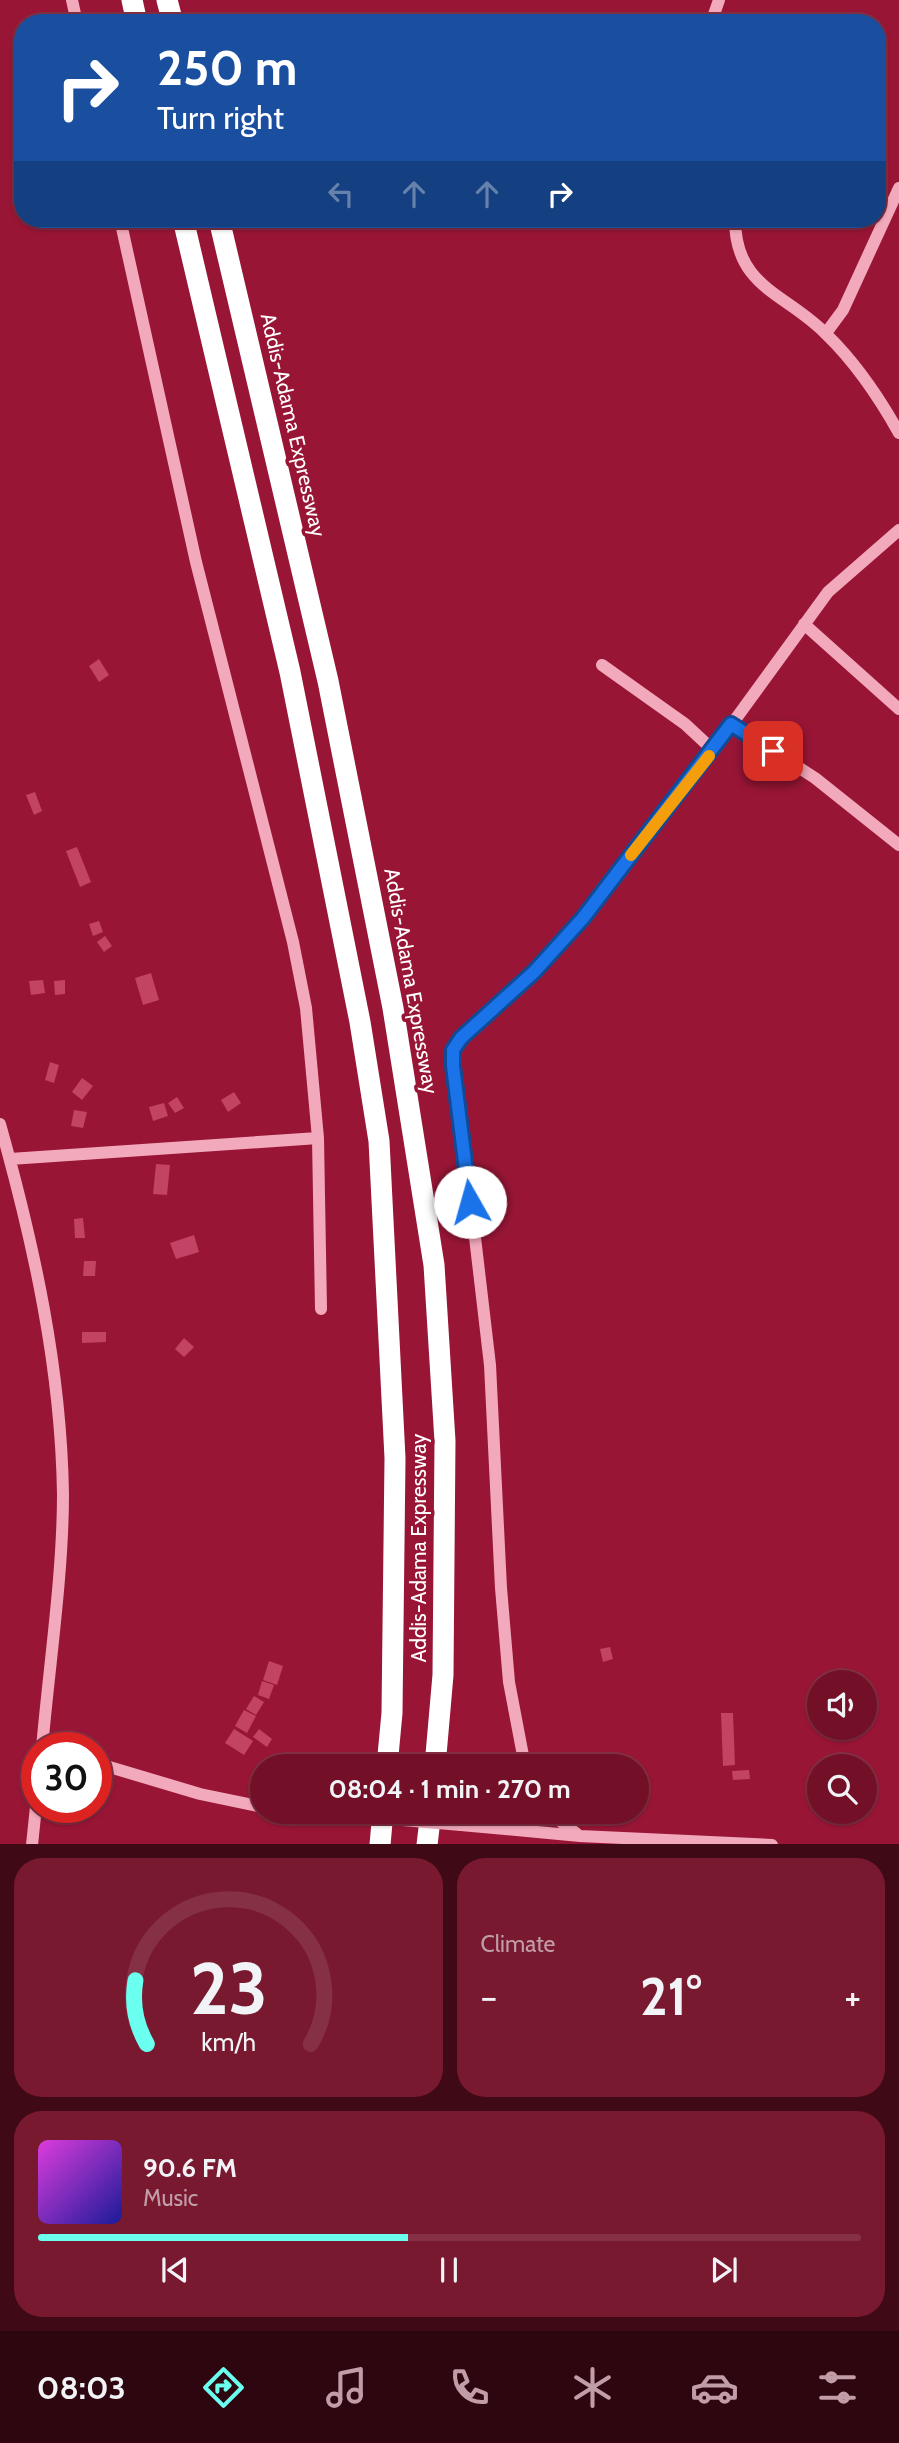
<!DOCTYPE html>
<meta charset="utf-8">
<style>
body{margin:0;font-family:Cabin,sans-serif;background:#781930;color:#f1f3f6;height:100vh;display:flex;flex-direction:column;font-size:26px;white-space:nowrap}
*{box-sizing:border-box;margin:0}
p{font-size:23px;color:#c19da8}
.icon{flex:none;width:38px;height:38px;fill:none;stroke:currentColor;stroke-width:2;stroke-linecap:round;stroke-linejoin:round}
.map{position:relative;height:1844px;overflow:hidden}
.sheet{display:flex;flex-direction:column;gap:14px;padding:14px;background:#3f0916;flex:1}
.sheet>*{flex:none}
.top-card{position:absolute;left:14px;top:14px;width:872px;height:214px;border-radius:28px;box-shadow:0 2px 5px #0004,0 0 0 2px #853045;background:#1a4fa0;color:#fff;overflow:hidden}
.controls{position:absolute;left:807px;top:1670px;display:grid;gap:14px}
.controls a{display:grid;place-items:center;width:70px;height:70px;border-radius:50%;background:#731028;box-shadow:0 2px 5px #0004,0 0 0 2px #853045;font-size:35px}
.speed{position:absolute;left:21px;top:1732px;display:flex;gap:14px;font-size:35px;font-weight:700;text-align:center}
.speed>*{display:grid;place-content:center;width:91px;height:91px;border-radius:50%;background:#731028;box-shadow:0 2px 5px #0004,0 0 0 2px #853045;line-height:1}
.speed .limit{border:10px solid #d22;background:#fff;color:#111}
.pin{position:absolute;display:grid;place-items:center;width:60px;height:60px;color:#fff;margin:-30px;border-radius:14px;box-shadow:0 4px 10px #0006}
.me{position:absolute;width:77px;margin:-38px;rotate:353deg;stroke-linejoin:round;filter:drop-shadow(0 0 5px #0008)}
.turn{display:flex;align-items:center;gap:24px;height:147px;padding:0 28px;font-size:32px}
.turn .icon{width:91px;height:91px;stroke-width:2.5}
.turn b{display:block;font-size:49px;line-height:60px}
.lanes{display:flex;align-items:center;height:66px;padding:0 28px;background:#0003;justify-content:center;gap:35px;direction:ltr}
.lanes .off{opacity:.35}
.big{font-size:52px;font-weight:800;line-height:1.1}
.sheet .tile{flex:1;display:flex;flex-direction:column;justify-content:center;gap:10px;min-width:0;padding:0 24px;border-radius:28px;background:#781930}
.sheet .dial{align-items:center;gap:0}
.dial svg{height:182px;overflow:visible;fill:none;stroke:#853045;stroke-width:7;stroke-linecap:round;text-anchor:middle}
.dial text{fill:#f1f3f6;stroke:none}
.song{display:flex;align-items:center;gap:21px}
.cover{width:84px;height:84px;border-radius:10px;background:linear-gradient(135deg,hsl(300 70% 55%),hsl(240 70% 35%))}
.played{height:7px;border-radius:4px;background:linear-gradient(90deg,#6bfff0 45%,#853045 45%)}
.keys{display:flex;justify-content:space-around;direction:ltr}
.heat{display:flex;justify-content:space-between;align-items:center;font-size:38px;direction:ltr}
.sheet .tiles{flex:1;display:grid;gap:14px;grid-template-columns:1fr 1fr}
.tile:last-child{grid-column:span 2}
.trip{position:absolute;left:250px;top:1754px;width:399px;height:70px;border-radius:35px;background:#731028;box-shadow:0 2px 5px #0004,0 0 0 2px #853045;font-weight:800;line-height:70px;text-align:center}
.tab-bar{display:flex;height:112px;justify-content:space-around;align-items:center;background:#2e0610;color:#c19da8}
.tab-bar .icon{width:49px;height:49px}
.tab-bar .active{color:#6bfff0}
.tab-bar b{font-size:32px;color:#f1f3f6}
.map>svg:first-child{display:block}
.building{fill:#c24363}
.lines{fill:none;stroke-linecap:round;stroke-linejoin:round}
.minor{stroke:#f2a9bc;stroke-width:12}
.highway{stroke:#fff;stroke-width:21}
.minor-bridge{stroke:#f2a9bc;stroke-width:12}
.route-casing{stroke:#114b97;stroke-width:18}
.route{stroke:#1a73e8;stroke-width:12}
.slow{stroke:#f59e0b;stroke-width:12}
.labels{text-anchor:middle;stroke-width:7;stroke-linejoin:round;paint-order:stroke}
.street-label{font-size:21px;fill:#fff;stroke:#991536}
</style>
<div class="map">
<svg width="899" height="1845" viewBox="0 0 899 1845">
<rect width="100%" height="100%" fill="#991536"/>
<path class="building" d="M99,659L109,675L99,682L89,666Z
M35,792L42,811L34,815L26,795Z
M77,847L91,882L80,887L66,851Z
M99,921L103,932L93,936L89,924Z
M105,936L112,946L104,952L97,942Z
M151,973L159,1000L143,1005L135,978Z
M43,980L45,993L31,995L29,981Z
M65,980V994L55,995L54,981Z
M50,1062L59,1065L54,1083L45,1080Z
M82,1078L93,1086L82,1100L72,1092Z
M234,1092L241,1103L228,1112L221,1100Z
M177,1097L184,1108L175,1113L168,1103Z
M164,1103L168,1116L153,1121L149,1107Z
M74,1110L87,1112L83,1128L71,1126Z
M156,1164L170,1165L167,1195L153,1194Z
M83,1218L85,1238H75L74,1219Z
M194,1235L199,1252L176,1259L170,1243Z
M84,1261H96L95,1276H83Z
M82,1332H106V1342L82,1343Z
M184,1338L194,1347L184,1357L175,1349Z
M610,1647L613,1659L603,1662L600,1649Z
M269,1661L283,1666L277,1685L263,1680Z
M262,1681L274,1685L269,1699L258,1695Z
M254,1696L264,1702L256,1715L246,1709Z
M244,1710L256,1716L247,1733L235,1726Z
M721,1713H733L735,1765L723,1766Z
M234,1729L253,1741L244,1755L225,1743Z
M259,1729L272,1739L267,1747L253,1737Z
M749,1770L750,1779L733,1780L732,1771Z"/>
<g class="lines">
<path class="minor" d="M72,0L77,23
M711,23L719,0
M120,219L196,562L293,942L306,1008L318,1138L321,1309
M735,219C735,288 786,293 826,334C855,362 880,399 899,433
M826,333L843,310L899,188
M804,624L899,709
M602,665L685,724L713,750
M731,724L815,778L899,845
M0,1124C34,1245 61,1368 63,1494C63,1575 49,1667 42,1748
M10,1159L318,1138
M96,1763L200,1794L262,1807
M525,1766L509,1682L501,1588L490,1365L453,1050L461,1038L534,972L583,918L705,761L828,592L899,530
M306,1811L332,1814
M547,1811L577,1834
M461,1825L580,1836L772,1845
M32,1845L37,1797"/>
<path class="highway" d="M132,0L137,23
M167,0L173,23
M183,219L290,672L360,1022L379,1141L395,1458L392,1713L387,1766
M219,219L328,681L393,1008L434,1265L445,1441L443,1675L435,1766
M380,1845L383,1811
M427,1845L431,1811"/>
<path class="minor-bridge" d="M332,1814L461,1825"/>
</g>
<g class="lines">
<defs>
<path id="route" d="M470,1202L453,1066V1050L461,1038L534,972L583,918L731,724L773,751"/>
</defs>
<use href="#route" class="route-casing"/>
<use href="#route" class="route"/>
<path class="slow" d="M631,855L709,756"/>
</g>
<g class="labels">
<g class="street-label">
<text transform="translate(293 425) rotate(77)" y="7">Addis-Adama Expressway</text>
<text transform="translate(411 981) rotate(80)" y="7">Addis-Adama Expressway</text>
<text transform="translate(419 1548) rotate(-90)" y="7">Addis-Adama Expressway</text>
</g>
</g>
</svg>
<div class="controls">
<a><svg class="icon" aria-label="sound" viewBox="0 0 24 24"><path d="M4 9h4l5-4v14l-5-4H4zM17 9q2 3 0 6"/></svg></a>
<a><svg class="icon" aria-label="search" viewBox="0 0 24 24"><circle cx="10" cy="10" r="6"/><path d="M15 15l6 6"/></svg></a>
</div>
<div class="speed"><div class="limit">30</div></div>
<div class="pin" style="left:773px;top:751px;background:#d93025"><svg class="icon" aria-label="arrive" viewBox="0 0 24 24"><path d="M6 21V4h12l-3 4 3 4H6"/></svg></div>
<svg class="me" style="left:470px;top:1202px" viewBox="-20 -20 40 40"><circle r="19" fill="#fff"/><path d="M0-13L10 11 0 6-10 11z" fill="#1a73e8"/></svg>
<div class="trip">08:04 · 1 min · 270 m</div>
<div class="top-card">
<div class="turn"><svg class="icon" aria-label="right" viewBox="0 0 24 24"><path d="M7 20v-9h11M14 6l5 5-5 5"/></svg><div><b>250 m</b>Turn right</div></div>
<div class="lanes"><svg class="icon off" aria-label="left" viewBox="0 0 24 24"><path d="M17 20v-9H6M10 6l-5 5 5 5"/></svg><svg class="icon off" aria-label="ahead" viewBox="0 0 24 24"><path d="M12 20V5M6 11l6-6 6 6"/></svg><svg class="icon off" aria-label="ahead" viewBox="0 0 24 24"><path d="M12 20V5M6 11l6-6 6 6"/></svg><svg class="icon" aria-label="right" viewBox="0 0 24 24"><path d="M7 20v-9h11M14 6l5 5-5 5"/></svg></div>
</div>
</div>
<section class="sheet">
<div class="tiles">
<div class="tile dial"><svg viewBox="0 0 100 80">
<path d="M14 69A42 42 0 1 1 86 69"/>
<path d="M14 69A42 42 0 0 1 9 41" stroke="#6bfff0"/>
<text x="50" y="56" font-size="32" font-weight="700">23</text>
<text x="50" y="72" font-size="11">km/h</text>
</svg></div>
<div class="tile"><p>Climate</p>
<div class="heat"><a>−</a><b class="big">21°</b><a>+</a></div>
</div>
<div class="tile">
<div class="song"><i class="cover"></i><div><b>90.6 FM</b><p>Music</p></div></div>
<div class="played"></div>
<div class="keys"><svg class="icon" aria-label="previous" viewBox="0 0 24 24"><path d="M18 5L8 12l10 7zM5 5v14"/></svg><svg class="icon" aria-label="pause" viewBox="0 0 24 24"><path d="M8 5v14M16 5v14"/></svg><svg class="icon" aria-label="next" viewBox="0 0 24 24"><path d="M6 5l10 7-10 7zM19 5v14"/></svg></div>
</div>
</div>
</section>
<nav class="tab-bar">
<b>08:03</b>
<svg class="icon active" aria-label="directions" viewBox="0 0 24 24"><path d="M12 3l9 9-9 9-9-9zM9 14v-3h6M13 9l2 2-2 2"/></svg>
<svg class="icon" aria-label="music" viewBox="0 0 24 24"><path d="M9 18V5l10-2v13"/><circle cx="6" cy="18" r="3"/><circle cx="16" cy="16" r="3"/></svg>
<svg class="icon" aria-label="phone" viewBox="0 0 24 24"><path d="M5 4h4l2 5-3 2q2 4 5 5l2-3 5 2v4C11 20 4 13 5 4z"/></svg>
<svg class="icon" aria-label="climate" viewBox="0 0 24 24"><path d="M12 3v18M4 7l16 10M4 17L20 7"/></svg>
<svg class="icon" aria-label="car" viewBox="0 0 24 24"><path d="M5 17H2v-5l4-1 3-4h7l3 4 3 1v5h-3M9 17h6M6 11h13"/><circle cx="7" cy="17" r="2"/><circle cx="17" cy="17" r="2"/></svg>
<svg class="icon" aria-label="filters" viewBox="0 0 24 24"><path d="M4 7h16M4 17h16"/><circle cx="9" cy="7" r="2"/><circle cx="15" cy="17" r="2"/></svg>
</nav>
